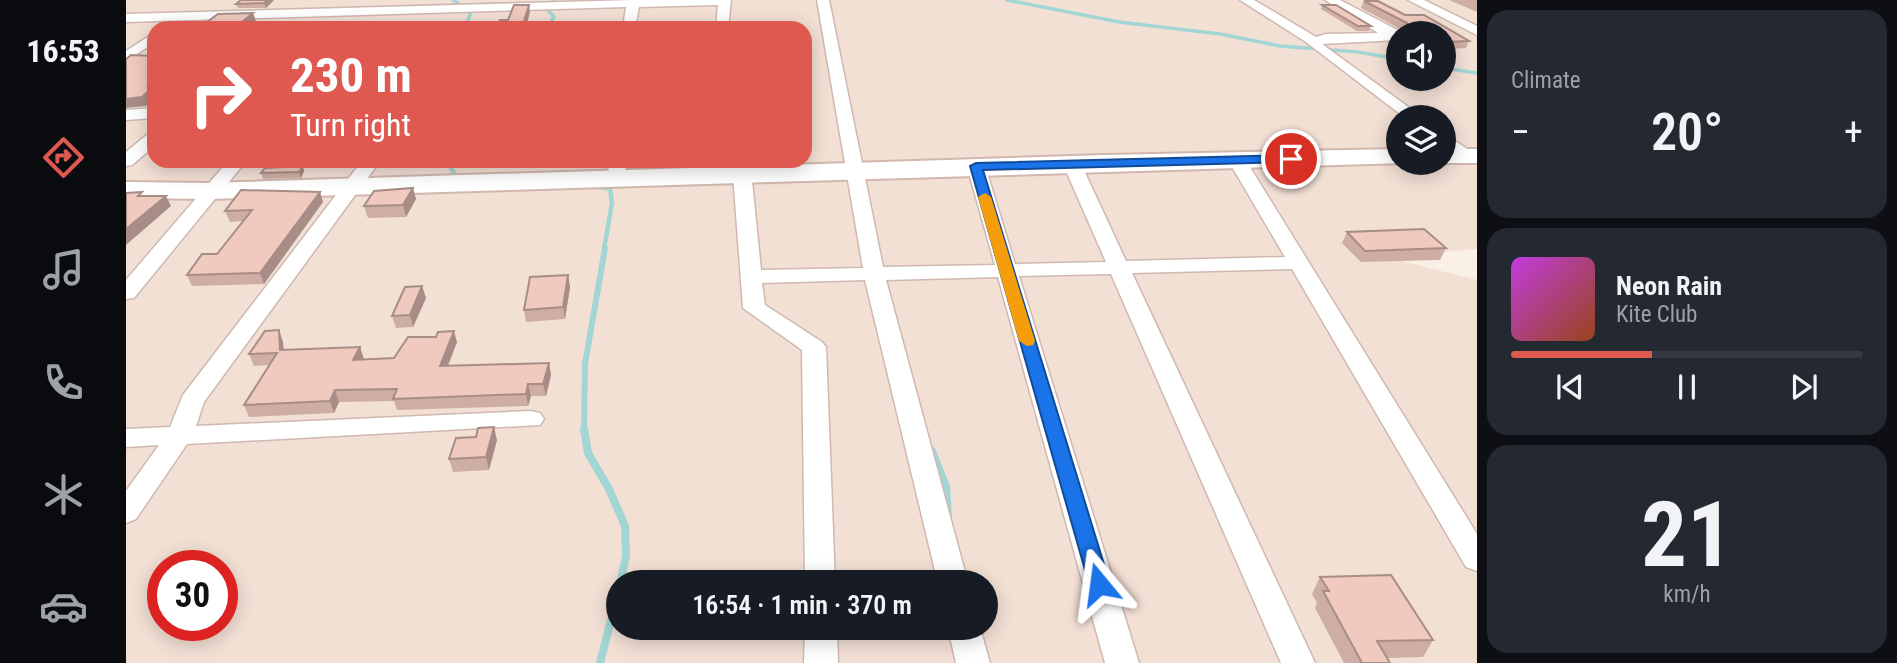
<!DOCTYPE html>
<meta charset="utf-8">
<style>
body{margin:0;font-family:"Roboto Condensed",sans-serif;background:#242831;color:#f1f3f6;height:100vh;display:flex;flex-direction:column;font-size:26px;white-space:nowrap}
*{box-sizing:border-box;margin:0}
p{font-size:23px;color:#9ea1a6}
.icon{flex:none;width:38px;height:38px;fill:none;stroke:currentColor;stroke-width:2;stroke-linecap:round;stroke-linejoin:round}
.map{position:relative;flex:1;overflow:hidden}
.drawer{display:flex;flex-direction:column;gap:10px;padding:10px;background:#0d0f14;width:420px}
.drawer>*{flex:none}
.top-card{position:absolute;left:21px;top:21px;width:665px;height:147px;border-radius:21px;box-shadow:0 4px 18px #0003;background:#e05950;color:#fff;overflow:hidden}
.fabs{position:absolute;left:1260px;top:21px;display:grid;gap:14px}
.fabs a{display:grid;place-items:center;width:70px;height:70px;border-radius:50%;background:#171b24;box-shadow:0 4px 18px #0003;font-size:35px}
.speed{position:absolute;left:21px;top:550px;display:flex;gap:14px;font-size:35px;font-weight:700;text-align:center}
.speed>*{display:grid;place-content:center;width:91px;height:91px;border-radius:50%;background:#171b24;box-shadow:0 4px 18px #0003;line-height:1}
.speed .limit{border:10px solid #d22;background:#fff;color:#111}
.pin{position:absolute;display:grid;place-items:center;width:60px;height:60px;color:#fff;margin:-30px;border:4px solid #fff;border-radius:50%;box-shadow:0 2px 7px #0007}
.me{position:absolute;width:77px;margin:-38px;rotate:344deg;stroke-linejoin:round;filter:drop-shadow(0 0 5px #0008)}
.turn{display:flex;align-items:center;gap:24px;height:147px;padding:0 28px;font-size:32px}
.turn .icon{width:91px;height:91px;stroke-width:2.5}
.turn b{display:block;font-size:49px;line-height:60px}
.big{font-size:52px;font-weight:600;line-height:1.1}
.drawer .card{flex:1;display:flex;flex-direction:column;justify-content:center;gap:10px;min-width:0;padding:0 24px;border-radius:21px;background:#242831}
.drawer .dial{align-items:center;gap:0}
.dial b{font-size:91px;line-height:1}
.song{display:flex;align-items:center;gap:21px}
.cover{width:84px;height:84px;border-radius:10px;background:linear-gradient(135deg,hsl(290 70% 55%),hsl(20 70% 35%))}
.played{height:7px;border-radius:4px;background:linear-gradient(90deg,#e05950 40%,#363941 40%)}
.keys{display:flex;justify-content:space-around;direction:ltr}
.heat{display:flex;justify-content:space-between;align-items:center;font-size:38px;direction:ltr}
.trip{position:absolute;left:480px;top:570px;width:392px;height:70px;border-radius:35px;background:#171b24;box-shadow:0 4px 18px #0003;font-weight:600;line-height:70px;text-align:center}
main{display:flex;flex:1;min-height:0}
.tabs{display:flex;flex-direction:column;width:126px;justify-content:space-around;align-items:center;background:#090b0e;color:#9ea1a6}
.tabs .icon{width:49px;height:49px}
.tabs .on{color:#e05950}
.tabs b{font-size:32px;color:#f1f3f6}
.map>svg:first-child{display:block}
.residential{fill:#f3e0d5;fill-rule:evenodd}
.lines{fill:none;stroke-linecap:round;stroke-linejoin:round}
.stream-far3{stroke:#a2d6d5;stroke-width:3.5}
.stream-far2{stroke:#a2d6d5;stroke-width:4.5}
.stream-far1{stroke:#a2d6d5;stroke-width:6}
.stream{stroke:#a2d6d5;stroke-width:8}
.street-casing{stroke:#cfb8b0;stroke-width:3}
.secondary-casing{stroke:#d1b7ad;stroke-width:4}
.street{fill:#fff;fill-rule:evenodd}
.secondary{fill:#fff;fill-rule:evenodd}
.wall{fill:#ceaea4}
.shaded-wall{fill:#a88d86}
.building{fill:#f0cabf;stroke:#a88d86;stroke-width:2}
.route{fill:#1a73e8;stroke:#114b97;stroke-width:2}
.slow{fill:#f59e0b}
</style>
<main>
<nav class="tabs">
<b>16:53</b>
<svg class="icon on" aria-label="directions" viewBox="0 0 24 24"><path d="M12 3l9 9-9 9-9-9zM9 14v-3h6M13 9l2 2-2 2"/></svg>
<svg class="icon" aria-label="music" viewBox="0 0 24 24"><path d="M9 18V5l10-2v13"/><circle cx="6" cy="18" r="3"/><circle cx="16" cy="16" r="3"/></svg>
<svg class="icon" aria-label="phone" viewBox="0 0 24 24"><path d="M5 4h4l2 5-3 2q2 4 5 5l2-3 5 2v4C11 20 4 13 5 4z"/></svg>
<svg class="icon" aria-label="climate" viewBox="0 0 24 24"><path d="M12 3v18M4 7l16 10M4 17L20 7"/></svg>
<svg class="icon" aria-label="car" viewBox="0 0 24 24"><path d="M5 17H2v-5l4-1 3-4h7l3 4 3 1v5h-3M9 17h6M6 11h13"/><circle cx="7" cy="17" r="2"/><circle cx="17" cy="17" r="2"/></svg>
</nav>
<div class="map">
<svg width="1351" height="663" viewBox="0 0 1351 663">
<rect width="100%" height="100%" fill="#fbf0e6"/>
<path class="residential" d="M0,0H1351V249L1305,253L1276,261L1351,280V663H0ZM28,28H679V161H28ZM1272,33H1318V79H1272ZM1272,117H1318V163H1272ZM37,565H96V625H37ZM492,583H859V628H492Z"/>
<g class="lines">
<path class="stream-far3" d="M327,0L345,12L339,28
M881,0L993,22L1094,34L1154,46L1232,52L1272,59
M421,28L428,17L422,10L427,0
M1318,68L1351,73"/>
<path class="stream-far2" d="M321,161L332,180
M469,186L484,189L486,203L478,249"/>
<path class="stream-far1" d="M458,430L459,364L479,248"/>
<path class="stream" d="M458,429L462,453L483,489L499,526L500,556L494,583
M806,451L820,487L822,515
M474,663L492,593"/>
<defs>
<path id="street" d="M506,0H605L602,28H590L592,5L513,7L509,28H497L500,7L0,22V14Z
M691,0H703L757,267L869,265L841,166L850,161L859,166L889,264L980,262L937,164L946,159L955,164L1000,261L1159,257L1102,160L1111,155L1117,156L1351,534V571L1340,567L1166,269L1006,273L1189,663H1155L985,274L893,276L1013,663H979L872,277L760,280L842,583H812L739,280L636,283L639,305L696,342L700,347L709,583H679L676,350L617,308L606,161H624L635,270L737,268Z
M1114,0H1128L1190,37L1200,34L1252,33L1199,0H1214L1277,33H1272V40L1196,44L1296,117H1278L1180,42Z
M1282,0H1298L1351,26V35Z
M28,33V43L0,61V51Z
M28,108V118L0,120V110Z
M28,132V146L6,165L0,166V152L22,134Z
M1318,134L1346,152L1349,156L1346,160H1334L1318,147Z
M102,161H120L8,298L0,299V280Z
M236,161H254L78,402L70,426L405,411L414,413L418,419L414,425L61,444L10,519L0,523V491L33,445L0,447V429L44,427L57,395Z
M481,161H499L500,178L497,182H485Z
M679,628H711L712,663H678Z
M822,628H854L864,663H830Z"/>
<path id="secondary" d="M1272,149V163H1279L84,199L0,198V182L84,183L978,155Z
M1318,149H1351V163H1315H1318Z"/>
</defs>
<use href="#street" class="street-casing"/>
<use href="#secondary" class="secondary-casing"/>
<use href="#street" class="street"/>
<use href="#secondary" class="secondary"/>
</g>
<path class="wall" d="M115,0H148L140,8H112L110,4Z
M1323,0H1351V12Z
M1238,1L1279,15L1343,41L1340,48L1318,49V33H1279L1278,31L1235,8Z
M1196,5L1245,26L1243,31H1231L1195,9Z
M178,171L175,178L137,179L135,173Z
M287,188L290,199L280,217L242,218L238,206Z
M194,192L197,202L138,284L66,286L61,275L91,254L117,221L104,222L99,211Z
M1221,232L1320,248L1314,260L1235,262L1216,243Z
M442,275L444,287L439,319L400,322L398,310Z
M296,286L300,298L287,327L270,328L266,316Z
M157,342L158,350L234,347L237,359L268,358L331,342L322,366L423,363L425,375L420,396H405L402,406L271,410L268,401L213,402L208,413L123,417L118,405L143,365L128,366L123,354Z
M350,437L371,440L363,470L327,472L323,459Z
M1194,577L1307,640L1297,657L1261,658L1264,663H1218L1189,608L1191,603L1186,594Z"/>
<path class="shaded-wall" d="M142,0H148L140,8L138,3Z
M403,5L404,12L400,28H396Z
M127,13L130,21L121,28H112L111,26Z
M28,84V98L20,106L0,108V99Z
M177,166L178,171L175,178L173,172Z
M287,188L290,199L280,217L277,205Z
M194,192L197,202L138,284L134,273Z
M40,196L45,206L0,245V229Z
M442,275L444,287L439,319L437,307Z
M296,286L300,298L287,327L284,315Z
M153,330L157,342L158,361L154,350Z
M328,331L331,342L317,378L314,366Z
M234,347L238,359L231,371L227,360Z
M423,363L425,375L420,396L417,384Z
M402,384L405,396L402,406L400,394Z
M209,390L213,402L208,413L204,401Z
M368,427L371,440L363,470L360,457Z"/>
<path class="building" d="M115,0H142L138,3L110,4Z
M1238,1H1252L1279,15H1298L1343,41L1318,42V33H1293L1282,27L1281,23Z
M388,5H403L396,28H370L374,20H382Z
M1196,5H1210L1245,26H1232Z
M127,13L111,26H100L98,28H73L92,14Z
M5,55L28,56V84L23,87H27L16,97L0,99V59Z
M177,166L173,172L135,173L139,168Z
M287,188L277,205L238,206L248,191Z
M115,190L194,192L134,273L61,275L76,254H91L126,210L99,211Z
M16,192L12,196H40L0,229V193Z
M1298,229L1320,248L1239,251L1221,232Z
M442,275L437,307L398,310L404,277Z
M296,286L284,315L266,316L279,287Z
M153,330L154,350L234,347L227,360L268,358L282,337H310L312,332L328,331L314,366L423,363L417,384H402L400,394L267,399L271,389L209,390L204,401L118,405L151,353L123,354L139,331Z
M368,427L360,457L323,459L330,438L350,437L352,428Z
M1265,575L1307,640L1251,641L1264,663H1236L1197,591H1203L1194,577Z"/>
<path class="route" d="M1165,155L1171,159L1169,162L857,170L984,584L981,591L973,593L965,591L844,166L850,163Z"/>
<path class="slow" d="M859,193L865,197L909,341L907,345L901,346L893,341L852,197Z"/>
</svg>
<div class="fabs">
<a><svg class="icon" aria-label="sound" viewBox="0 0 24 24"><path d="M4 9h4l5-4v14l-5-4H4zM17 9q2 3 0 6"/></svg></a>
<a><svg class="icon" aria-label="layers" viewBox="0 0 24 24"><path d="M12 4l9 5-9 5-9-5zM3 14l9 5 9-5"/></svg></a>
</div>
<div class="speed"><div class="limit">30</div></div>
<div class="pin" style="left:1165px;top:159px;background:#d93025"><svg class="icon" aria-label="arrive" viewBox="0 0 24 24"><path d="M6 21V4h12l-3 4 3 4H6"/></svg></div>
<svg class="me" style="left:973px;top:584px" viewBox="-20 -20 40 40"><path d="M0-17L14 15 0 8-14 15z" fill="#1a73e8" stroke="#fff" stroke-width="4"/></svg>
<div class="trip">16:54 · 1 min · 370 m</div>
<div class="top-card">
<div class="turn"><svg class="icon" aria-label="right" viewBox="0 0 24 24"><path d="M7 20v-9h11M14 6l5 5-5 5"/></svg><div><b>230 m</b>Turn right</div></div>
</div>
</div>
<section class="drawer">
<div class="card"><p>Climate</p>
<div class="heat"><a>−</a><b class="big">20°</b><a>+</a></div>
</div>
<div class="card">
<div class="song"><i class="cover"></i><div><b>Neon Rain</b><p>Kite Club</p></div></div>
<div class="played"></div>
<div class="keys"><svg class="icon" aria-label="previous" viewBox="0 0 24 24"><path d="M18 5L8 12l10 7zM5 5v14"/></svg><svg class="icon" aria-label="pause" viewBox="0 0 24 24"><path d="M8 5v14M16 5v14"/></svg><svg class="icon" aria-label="next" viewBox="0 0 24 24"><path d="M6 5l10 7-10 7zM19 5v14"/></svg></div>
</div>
<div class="card dial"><b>21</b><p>km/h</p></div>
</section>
</main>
